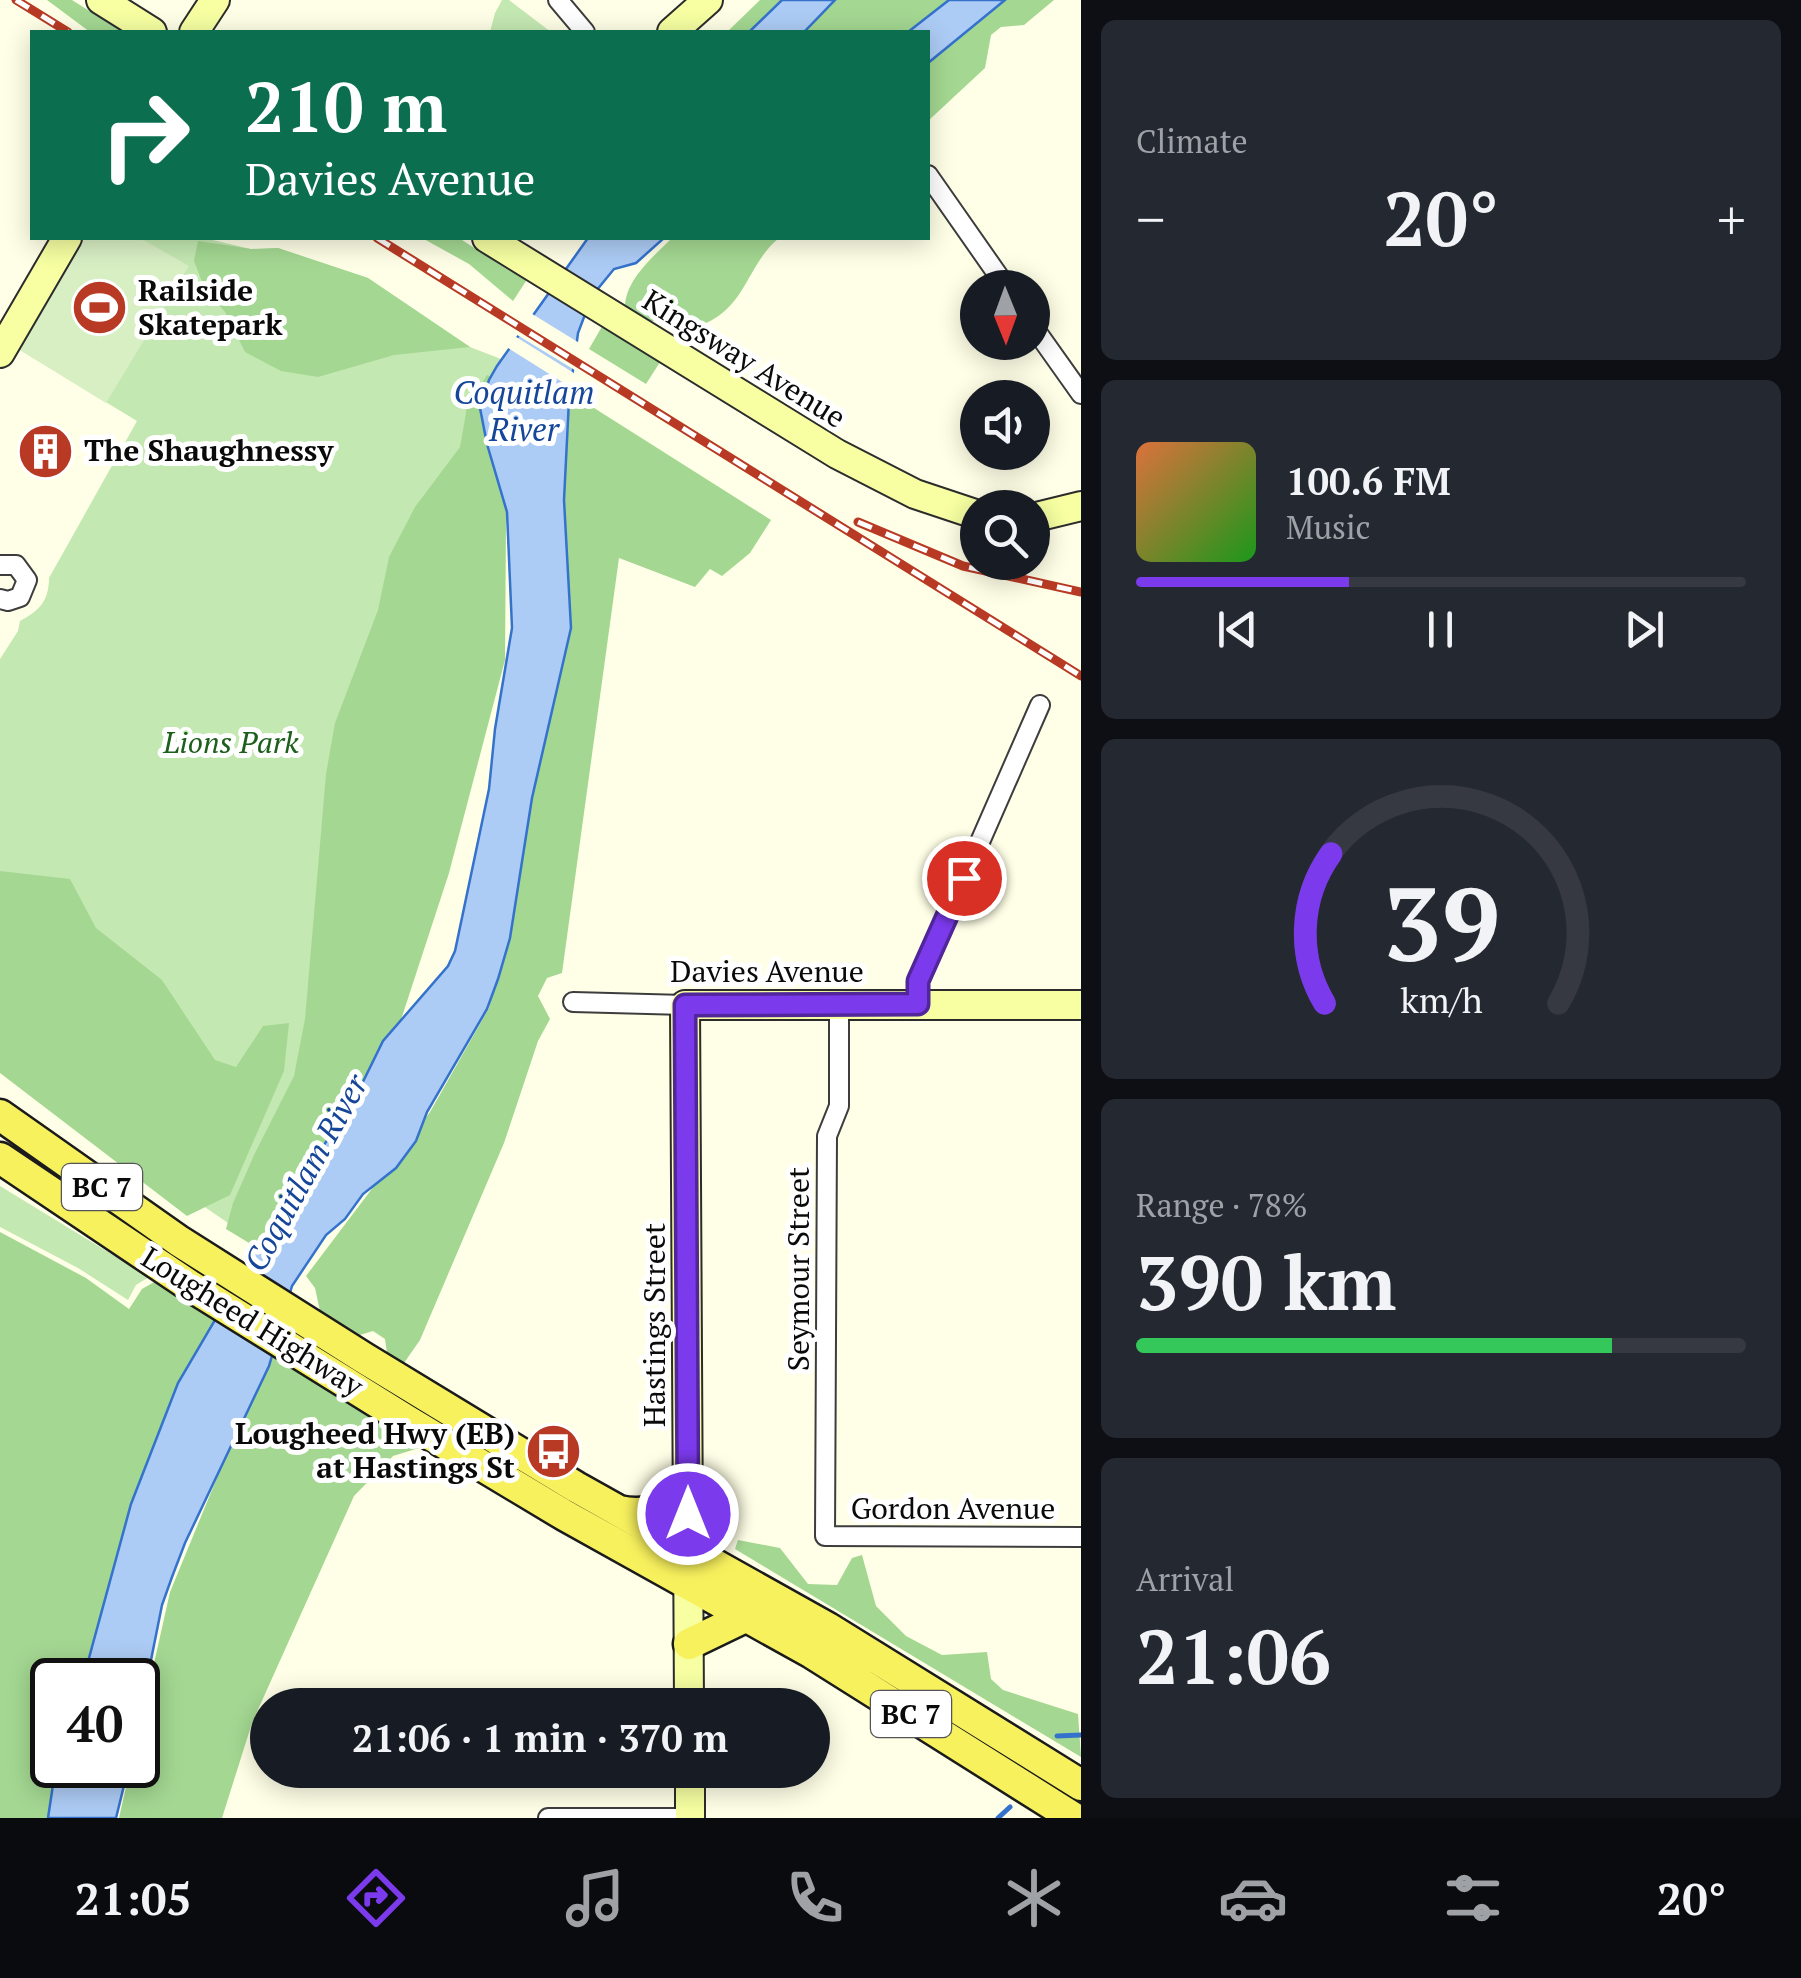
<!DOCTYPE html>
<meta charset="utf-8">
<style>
body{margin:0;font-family:"PT Serif",serif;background:#242831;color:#f1f3f6;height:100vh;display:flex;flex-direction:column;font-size:38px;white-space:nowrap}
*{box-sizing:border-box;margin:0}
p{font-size:32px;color:#9ea1a6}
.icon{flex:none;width:55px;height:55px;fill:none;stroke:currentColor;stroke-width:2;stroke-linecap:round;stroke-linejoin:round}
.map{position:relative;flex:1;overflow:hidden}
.panel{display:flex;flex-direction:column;gap:20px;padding:20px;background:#0d0f14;width:720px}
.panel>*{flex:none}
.top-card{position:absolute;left:30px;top:30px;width:900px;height:210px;border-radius:0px;box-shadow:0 5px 25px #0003;background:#0b6e4f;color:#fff;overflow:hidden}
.needle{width:65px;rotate:179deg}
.controls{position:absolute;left:960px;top:270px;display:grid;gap:20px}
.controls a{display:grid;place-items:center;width:90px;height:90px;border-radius:50%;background:#171b24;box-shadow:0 5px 25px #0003;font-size:50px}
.speed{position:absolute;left:30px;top:1658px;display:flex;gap:20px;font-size:50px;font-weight:700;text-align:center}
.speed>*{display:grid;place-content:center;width:130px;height:130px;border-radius:50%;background:#171b24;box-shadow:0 5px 25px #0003;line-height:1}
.speed .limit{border:5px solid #111;border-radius:15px;background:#fff;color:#111}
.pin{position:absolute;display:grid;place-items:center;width:85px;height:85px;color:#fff;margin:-42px;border:5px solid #fff;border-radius:50%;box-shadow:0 2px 10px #0007}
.me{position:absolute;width:110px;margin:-55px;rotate:0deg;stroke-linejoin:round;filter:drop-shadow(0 0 8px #0008)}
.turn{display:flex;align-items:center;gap:35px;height:210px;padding:0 50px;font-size:45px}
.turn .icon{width:130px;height:130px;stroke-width:2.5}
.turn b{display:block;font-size:70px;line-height:85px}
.big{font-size:75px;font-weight:800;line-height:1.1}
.panel .tile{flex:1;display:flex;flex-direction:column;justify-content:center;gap:15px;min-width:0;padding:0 35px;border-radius:15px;background:#242831}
.panel .dial{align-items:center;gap:0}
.dial svg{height:260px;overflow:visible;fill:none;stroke:#363941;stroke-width:7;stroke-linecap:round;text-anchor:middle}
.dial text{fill:#f1f3f6;stroke:none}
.song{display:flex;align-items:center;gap:30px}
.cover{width:120px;height:120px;border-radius:15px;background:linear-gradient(135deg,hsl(20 70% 55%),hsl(120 70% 35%))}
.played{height:10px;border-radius:5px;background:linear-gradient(90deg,#7c3aed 35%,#363941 35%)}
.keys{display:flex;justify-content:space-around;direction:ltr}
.heat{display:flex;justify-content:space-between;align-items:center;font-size:55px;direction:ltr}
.charge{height:15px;border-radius:8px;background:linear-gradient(90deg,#34c759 78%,#363941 0)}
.trip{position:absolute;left:250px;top:1688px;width:580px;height:100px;border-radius:50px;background:#171b24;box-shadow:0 5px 25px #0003;font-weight:800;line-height:100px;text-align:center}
.tabs{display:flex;height:160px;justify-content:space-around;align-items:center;background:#090b0e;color:#9ea1a6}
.tabs .icon{width:70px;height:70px}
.tabs .on{color:#7c3aed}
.tabs b{font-size:45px;color:#f1f3f6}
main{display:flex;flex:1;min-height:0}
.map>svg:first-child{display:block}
.green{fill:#c4e8b2}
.forest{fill:#a4d892}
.pitch{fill:#d8efc4}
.water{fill:#adccf5;stroke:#3472cc;stroke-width:2.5}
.pier{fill:#ffffe7}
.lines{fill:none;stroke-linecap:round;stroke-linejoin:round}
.stream{stroke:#3472cc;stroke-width:5}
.street-casing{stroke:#3d3d3d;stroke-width:22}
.secondary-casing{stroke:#2c2c2c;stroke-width:32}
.primary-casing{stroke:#1b1b1b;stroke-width:35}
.street{stroke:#fff;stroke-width:18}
.secondary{stroke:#f7ffa2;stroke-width:28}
.primary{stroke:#f8f15e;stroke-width:30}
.rail-casing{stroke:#b83a24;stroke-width:9}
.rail{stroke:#fff;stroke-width:5;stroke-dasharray:15;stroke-linecap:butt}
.route-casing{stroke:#51269a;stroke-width:25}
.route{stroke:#7c3aed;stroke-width:18}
.labels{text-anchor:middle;stroke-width:10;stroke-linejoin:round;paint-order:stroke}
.shield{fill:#fff;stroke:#545454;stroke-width:2.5}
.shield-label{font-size:28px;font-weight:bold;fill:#0a0a0a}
.poi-label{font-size:30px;font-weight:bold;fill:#0a0a0a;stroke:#fff;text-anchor:start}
.street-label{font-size:30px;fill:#0a0a0a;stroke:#fff}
.park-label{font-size:30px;font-style:italic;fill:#1d601c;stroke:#fff}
.water-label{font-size:32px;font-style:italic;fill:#15469a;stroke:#fff}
</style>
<main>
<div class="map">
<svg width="1081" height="1818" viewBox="0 0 1081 1818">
<rect width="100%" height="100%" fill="#ffffe7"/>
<path class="green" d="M502,0H509L551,32H490L495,13Z
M79,238H204L251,249L278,248L368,278L470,347L511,363L263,1247L0,1066V659L18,631L20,621C39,611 49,601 49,578L137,421L15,347Z
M0,1186L149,1277L136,1285L128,1300L78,1268L0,1227Z"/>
<path class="forest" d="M47,0H72L123,32H90Z
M760,0H782L749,32H727Z
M835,0H949L908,32H804Z
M1005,0H1054L1024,25L1001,27L991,35L985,68L928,121V63Z
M422,238H459L508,270L528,278L513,301L469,264Z
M672,238H779C748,263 746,306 706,323L675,313L650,322L625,306C626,279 654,256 672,238Z
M198,241L251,249L278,248L368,278L470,347L394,355L318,377L281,371L245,352L225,312L204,287L194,261Z
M604,323L662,359L646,384L589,349Z
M487,375L499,379L507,390L505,660L449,873L397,1032L274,1258L226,1229L233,1203L255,1153L294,1076L305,1019L326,774L335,723L378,610L389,557L415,507L460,447L467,407Z
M572,394L771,520L750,553L722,576L710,569L695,587L619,558L562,973L547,978L538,996L550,1019L538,1041L504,1143L420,1340L404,1363L387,1353L385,1339L373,1331L360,1335L320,1311L315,1288L306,1276L430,1112L489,1008L511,922L563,415Z
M0,871L70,879L96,928L162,980L215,1060L236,1067L263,1026L289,1023L284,1071L230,1195L187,1216L0,1073Z
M0,1232L86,1278L129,1309L142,1289L156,1281L222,1324L90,1680H52V1765H70L60,1818H0Z
M268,1354L419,1448L393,1456L354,1496L252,1723L222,1818H119L131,1765H138V1735L170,1592Z
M738,1540L780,1548L808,1584L837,1585L852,1558L862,1555L876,1606L906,1636L942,1655L987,1652L991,1679L1003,1690L1078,1714L1081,1757L735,1549Z"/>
<path class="pitch" d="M79,238H140L189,266L106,403L15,347Z"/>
<path class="water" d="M782,0H835L804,32H749Z
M949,0H1005L928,63V32H908Z
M588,238H664L636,263L614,269L592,296L578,333L569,400L564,500L571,628L532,798L510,938L498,979L487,1009L427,1112L416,1141L396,1168L363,1194L345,1219L326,1235L292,1286L269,1366L185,1543L172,1577L162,1605L138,1725V1680H83L131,1504L178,1383L249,1262L358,1092L383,1041L448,966L455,951L489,789L495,729L512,628L507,512L487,444L480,408L489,380L497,366Z
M56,1765H129L116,1818H48Z"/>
<path class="pier" d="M529,312L581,344L578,372L514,333Z
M513,335L577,375L575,390L505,346Z"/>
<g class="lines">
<path class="stream" d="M1057,1736L1081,1735
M998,1818L1010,1807"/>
<defs>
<path id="street" d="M558,0L585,32
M928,175L1007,288
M1032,325L1081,394
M0,565H16L27,580L20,597L8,601L0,599
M573,1002L685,1005
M918,1004L919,981L1040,705
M839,1005V1106L827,1136L825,1536L1081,1537
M548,1818H690"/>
<path id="secondary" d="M101,0L152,32
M194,32L215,0
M672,32L708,0
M487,238L837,454L915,494L978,515
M0,353L67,238
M1032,518L1081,506
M689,1705L685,1005H1081
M690,1770V1818"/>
<path id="primary" d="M0,1115L179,1241L364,1358L576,1487L828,1628L1081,1785
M0,1158L189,1285L406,1420L566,1516L812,1653L1074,1818
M619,1511C652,1518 672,1506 688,1477
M689,1644L745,1617"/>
</defs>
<use href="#street" class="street-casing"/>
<use href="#secondary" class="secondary-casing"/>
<use href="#primary" class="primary-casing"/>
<use href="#street" class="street"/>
<use href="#secondary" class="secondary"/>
<use href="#primary" class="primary"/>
<defs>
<path id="rail" d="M16,0L68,32
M377,238L1081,676
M858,522L963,566L1081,592"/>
</defs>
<use href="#rail" class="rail-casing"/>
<use href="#rail" class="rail"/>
</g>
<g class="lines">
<defs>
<path id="route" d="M688,1514L685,1005L918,1004V981L964,878"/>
</defs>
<use href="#route" class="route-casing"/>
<use href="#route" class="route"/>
</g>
<defs>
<symbol id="stadium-disc" viewBox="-11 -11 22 22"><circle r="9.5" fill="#b83a24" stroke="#fff"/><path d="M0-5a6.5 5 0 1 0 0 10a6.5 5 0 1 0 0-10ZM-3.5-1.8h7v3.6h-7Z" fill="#fff"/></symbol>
<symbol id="building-disc" viewBox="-11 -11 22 22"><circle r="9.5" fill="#b83a24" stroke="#fff"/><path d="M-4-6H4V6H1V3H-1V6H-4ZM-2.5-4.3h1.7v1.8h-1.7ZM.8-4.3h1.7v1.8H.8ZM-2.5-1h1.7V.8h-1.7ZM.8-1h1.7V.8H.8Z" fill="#fff"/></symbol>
<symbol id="bus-disc" viewBox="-11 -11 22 22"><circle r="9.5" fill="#b83a24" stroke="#fff"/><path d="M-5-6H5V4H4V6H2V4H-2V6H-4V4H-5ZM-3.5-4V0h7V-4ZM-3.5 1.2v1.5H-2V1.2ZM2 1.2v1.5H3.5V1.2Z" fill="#fff"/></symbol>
</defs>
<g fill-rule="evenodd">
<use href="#stadium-disc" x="68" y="276" width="63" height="63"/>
<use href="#building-disc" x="14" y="420" width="63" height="63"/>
<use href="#bus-disc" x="522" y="1420" width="63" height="63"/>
</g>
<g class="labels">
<g class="shield">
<rect x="62" y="1164" width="80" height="46" rx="8"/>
<rect x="871" y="1691" width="80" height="46" rx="8"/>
</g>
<g class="shield-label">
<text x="102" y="1197">BC 7</text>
<text x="911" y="1724">BC 7</text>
</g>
<g class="poi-label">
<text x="138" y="301">Railside<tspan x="138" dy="34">Skatepark</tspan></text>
<text x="84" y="461">The Shaughnessy</text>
<text x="515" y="1444" text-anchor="end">Lougheed Hwy (EB)<tspan x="515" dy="34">at Hastings St</tspan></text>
</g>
<g class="street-label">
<text transform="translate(744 359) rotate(32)" y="10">Kingsway Avenue</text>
<text x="767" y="982">Davies Avenue</text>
<text transform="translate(799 1269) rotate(-90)" y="10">Seymour Street</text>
<text transform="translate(252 1322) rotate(32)" y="10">Lougheed Highway</text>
<text transform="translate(655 1325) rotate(-90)" y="10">Hastings Street</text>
<text x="953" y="1519">Gordon Avenue</text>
</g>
<g class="park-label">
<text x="231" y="753">Lions Park</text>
</g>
<g class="water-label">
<text x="524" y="404">Coquitlam<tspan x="524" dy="37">River</tspan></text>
<text transform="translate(306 1173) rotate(-61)" y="11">Coquitlam River</text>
</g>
</g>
</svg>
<div class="controls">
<a><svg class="needle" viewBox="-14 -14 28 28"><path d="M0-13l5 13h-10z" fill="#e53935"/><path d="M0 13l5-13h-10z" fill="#9ea1a6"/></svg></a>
<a><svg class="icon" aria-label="sound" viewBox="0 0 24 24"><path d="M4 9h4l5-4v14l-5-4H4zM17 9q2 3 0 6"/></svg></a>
<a><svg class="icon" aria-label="search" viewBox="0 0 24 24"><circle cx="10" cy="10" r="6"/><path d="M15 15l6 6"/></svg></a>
</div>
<div class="speed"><div class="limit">40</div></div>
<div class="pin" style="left:964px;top:878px;background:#d93025"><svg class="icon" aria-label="arrive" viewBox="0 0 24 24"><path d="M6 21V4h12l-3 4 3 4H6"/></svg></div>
<svg class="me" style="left:688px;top:1514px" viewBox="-20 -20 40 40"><circle r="17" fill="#7c3aed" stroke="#fff" stroke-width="3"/><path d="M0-11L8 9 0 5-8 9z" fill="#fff"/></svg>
<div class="trip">21:06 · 1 min · 370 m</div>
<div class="top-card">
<div class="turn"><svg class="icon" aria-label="right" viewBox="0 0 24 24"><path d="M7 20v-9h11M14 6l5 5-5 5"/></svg><div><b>210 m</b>Davies Avenue</div></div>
</div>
</div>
<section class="panel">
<div class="tile"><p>Climate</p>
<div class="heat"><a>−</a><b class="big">20°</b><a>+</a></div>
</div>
<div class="tile">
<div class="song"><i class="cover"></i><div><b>100.6 FM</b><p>Music</p></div></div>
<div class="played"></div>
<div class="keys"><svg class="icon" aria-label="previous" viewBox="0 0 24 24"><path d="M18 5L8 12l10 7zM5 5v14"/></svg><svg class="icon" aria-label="pause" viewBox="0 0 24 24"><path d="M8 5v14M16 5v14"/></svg><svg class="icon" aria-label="next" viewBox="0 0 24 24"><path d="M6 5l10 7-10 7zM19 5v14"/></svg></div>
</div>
<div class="tile dial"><svg viewBox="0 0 100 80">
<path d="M14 69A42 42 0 1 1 86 69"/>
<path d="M14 69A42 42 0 0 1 16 23" stroke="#7c3aed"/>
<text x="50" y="56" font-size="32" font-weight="700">39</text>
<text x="50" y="72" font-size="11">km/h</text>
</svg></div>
<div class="tile"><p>Range · 78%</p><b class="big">390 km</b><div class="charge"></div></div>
<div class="tile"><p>Arrival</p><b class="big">21:06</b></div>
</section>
</main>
<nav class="tabs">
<b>21:05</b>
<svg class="icon on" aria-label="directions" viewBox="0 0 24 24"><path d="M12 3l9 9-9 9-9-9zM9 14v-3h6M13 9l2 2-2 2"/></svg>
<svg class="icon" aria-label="music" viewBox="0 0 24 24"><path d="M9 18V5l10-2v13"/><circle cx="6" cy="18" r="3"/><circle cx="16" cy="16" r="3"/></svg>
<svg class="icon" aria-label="phone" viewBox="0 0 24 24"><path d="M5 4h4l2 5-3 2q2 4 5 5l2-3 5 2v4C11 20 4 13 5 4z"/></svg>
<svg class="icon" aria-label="climate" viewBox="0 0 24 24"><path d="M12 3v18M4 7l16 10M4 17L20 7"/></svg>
<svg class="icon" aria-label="car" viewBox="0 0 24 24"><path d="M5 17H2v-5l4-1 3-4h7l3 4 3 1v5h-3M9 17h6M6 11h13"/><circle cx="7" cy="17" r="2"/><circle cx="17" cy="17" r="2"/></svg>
<svg class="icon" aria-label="filters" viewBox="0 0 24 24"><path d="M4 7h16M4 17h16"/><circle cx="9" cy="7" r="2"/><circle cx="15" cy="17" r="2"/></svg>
<b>20°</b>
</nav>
